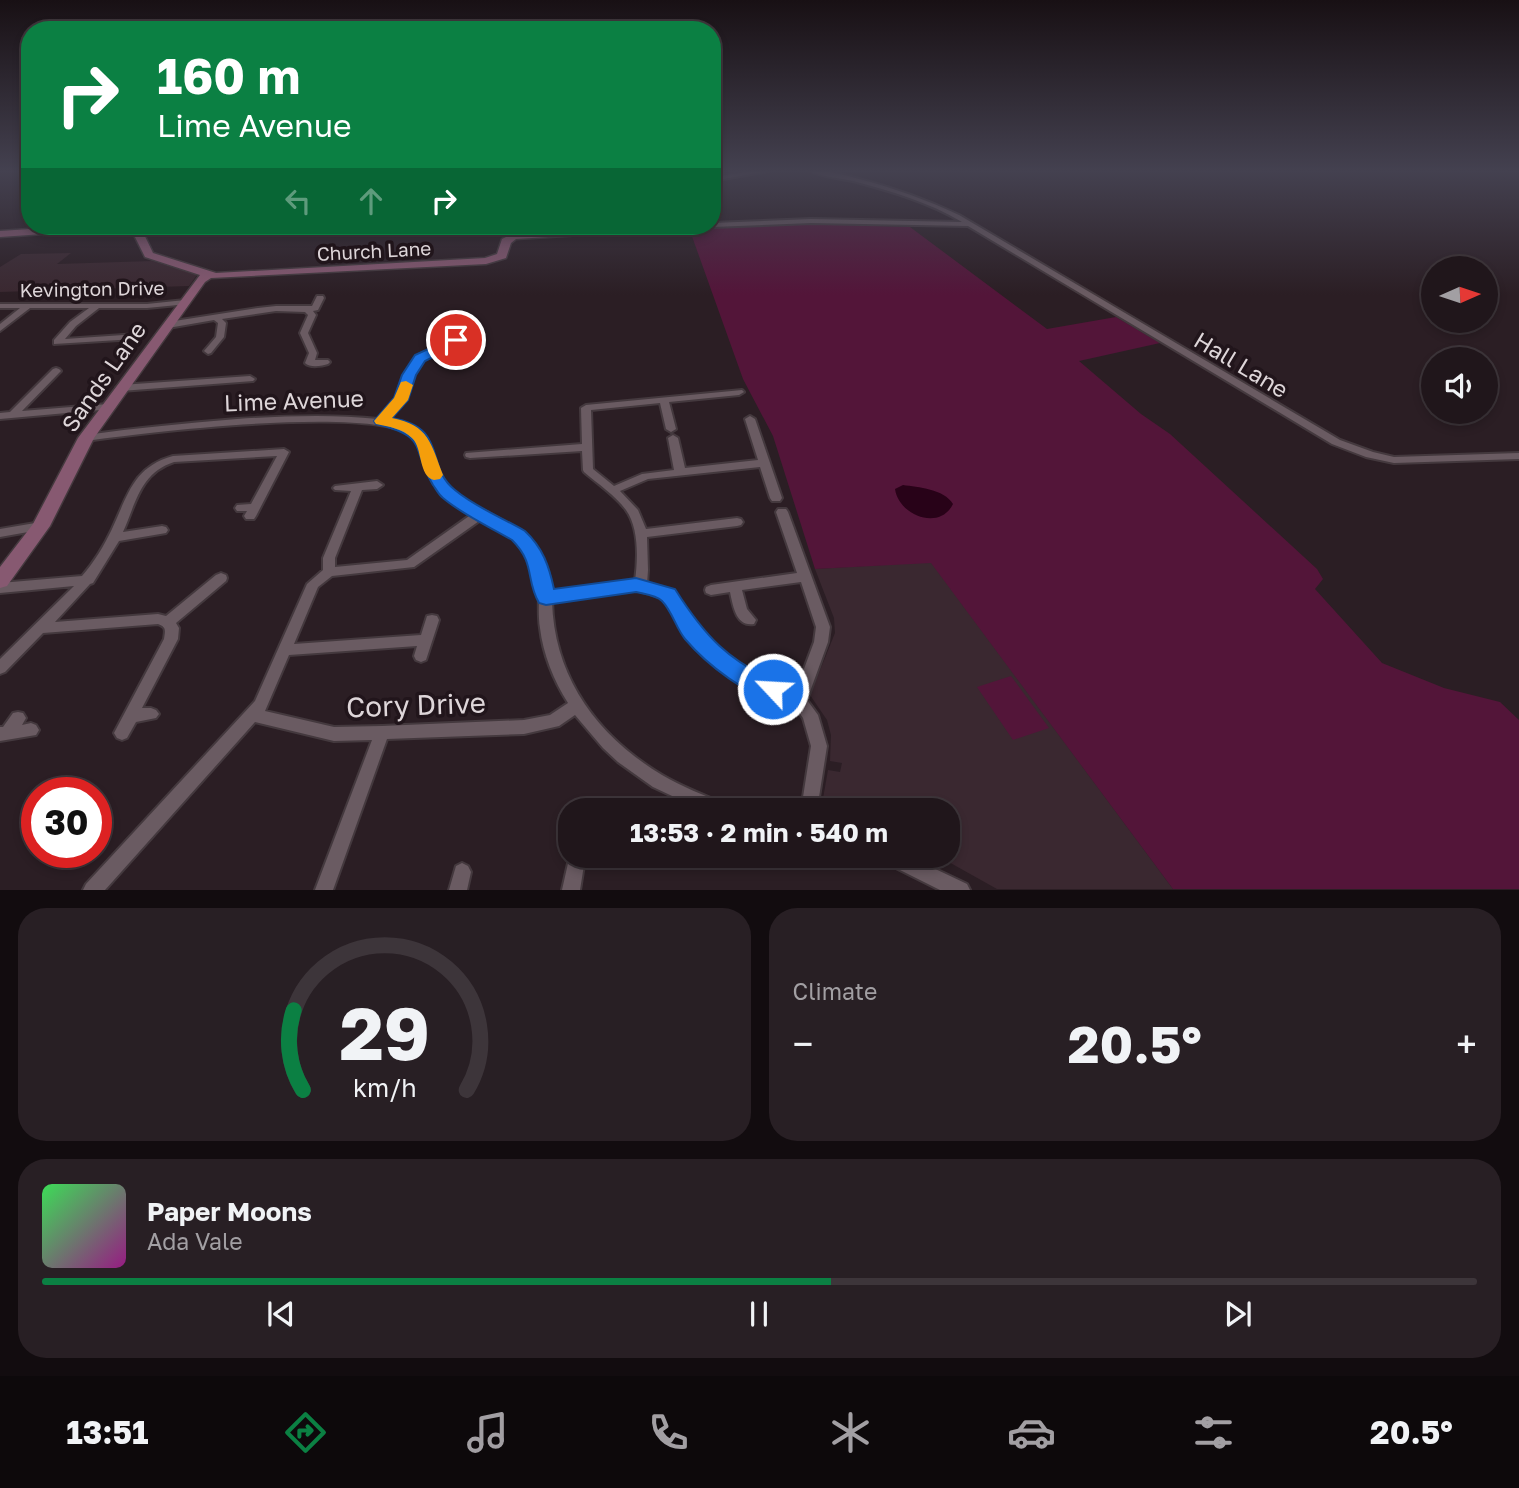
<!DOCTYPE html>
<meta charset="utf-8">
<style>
body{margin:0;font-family:"Golos Text",sans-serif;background:#281f24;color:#f1f3f6;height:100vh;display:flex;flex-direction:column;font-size:26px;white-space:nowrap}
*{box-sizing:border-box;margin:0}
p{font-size:23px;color:#a29fa3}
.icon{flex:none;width:38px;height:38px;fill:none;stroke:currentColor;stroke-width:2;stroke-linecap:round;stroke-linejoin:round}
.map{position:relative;height:890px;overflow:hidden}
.sheet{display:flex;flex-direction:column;gap:18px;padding:18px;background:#120c0f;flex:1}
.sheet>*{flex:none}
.top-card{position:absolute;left:21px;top:21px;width:700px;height:214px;border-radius:28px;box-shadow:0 4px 10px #0003,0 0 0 2px #3d353a;background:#0b8043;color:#fff;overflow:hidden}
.needle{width:46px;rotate:87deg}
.tools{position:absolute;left:1421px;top:256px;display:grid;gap:14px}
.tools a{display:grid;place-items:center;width:77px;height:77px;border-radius:50%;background:#20161b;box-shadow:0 4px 10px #0003,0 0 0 2px #3d353a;font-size:35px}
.speed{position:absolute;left:21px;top:777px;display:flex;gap:14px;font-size:35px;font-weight:700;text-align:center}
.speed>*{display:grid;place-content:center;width:91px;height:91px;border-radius:50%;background:#20161b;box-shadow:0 4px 10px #0003,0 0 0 2px #3d353a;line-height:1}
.speed .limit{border:10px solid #d22;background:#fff;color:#111}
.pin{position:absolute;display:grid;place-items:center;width:60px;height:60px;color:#fff;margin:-30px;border:4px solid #fff;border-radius:50%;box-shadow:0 2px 7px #0007}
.me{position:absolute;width:77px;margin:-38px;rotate:295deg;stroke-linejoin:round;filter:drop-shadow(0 0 5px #0008)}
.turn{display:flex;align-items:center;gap:24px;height:147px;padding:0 21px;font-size:32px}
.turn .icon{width:91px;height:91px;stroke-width:2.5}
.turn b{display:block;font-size:49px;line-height:60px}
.lanes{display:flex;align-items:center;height:66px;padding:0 21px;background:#0003;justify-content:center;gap:35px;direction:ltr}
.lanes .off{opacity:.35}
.big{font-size:52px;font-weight:700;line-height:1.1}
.sheet .widget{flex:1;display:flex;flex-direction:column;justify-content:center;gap:10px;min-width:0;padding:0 24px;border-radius:28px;background:#281f24}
.sheet .dial{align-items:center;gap:0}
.dial svg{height:182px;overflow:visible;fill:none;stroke:#3d353a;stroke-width:7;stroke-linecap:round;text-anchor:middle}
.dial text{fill:#f1f3f6;stroke:none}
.song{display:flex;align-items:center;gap:21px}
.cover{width:84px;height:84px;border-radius:10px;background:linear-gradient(135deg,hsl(130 70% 55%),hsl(310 70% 35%))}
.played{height:7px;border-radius:4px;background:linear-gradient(90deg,#0b8043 55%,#3d353a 55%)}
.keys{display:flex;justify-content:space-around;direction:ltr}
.heat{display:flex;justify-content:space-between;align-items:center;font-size:38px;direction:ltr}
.sheet .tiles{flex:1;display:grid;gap:18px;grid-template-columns:1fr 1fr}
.widget:last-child{grid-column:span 2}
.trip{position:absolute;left:558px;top:798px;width:402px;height:70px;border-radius:28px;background:#20161b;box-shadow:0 4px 10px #0003,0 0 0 2px #3d353a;font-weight:700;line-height:70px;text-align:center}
.dock{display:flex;height:112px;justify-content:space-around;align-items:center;background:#0d090b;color:#a29fa3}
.dock .icon{width:49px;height:49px}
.dock .selected{color:#0b8043}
.dock b{font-size:32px;color:#f1f3f6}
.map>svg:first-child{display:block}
.built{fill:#3a2830}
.green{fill:#531539}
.water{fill:#280218}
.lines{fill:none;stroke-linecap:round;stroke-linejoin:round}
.street-casing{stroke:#44393e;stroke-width:4}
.secondary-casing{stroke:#44393e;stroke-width:3}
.street{fill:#6a5b62;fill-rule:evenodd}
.secondary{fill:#875971;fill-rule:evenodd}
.route{fill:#1a73e8;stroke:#114b97;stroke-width:2}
.slow{fill:#f59e0b}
.labels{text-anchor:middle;stroke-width:7;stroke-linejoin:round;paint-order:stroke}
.far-street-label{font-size:19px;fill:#ded6d9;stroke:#21151b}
.street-label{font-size:23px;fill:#ded6d9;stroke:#21151b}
.near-street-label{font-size:28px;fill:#ded6d9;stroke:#21151b}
</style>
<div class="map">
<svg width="1519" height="890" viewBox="0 0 1519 890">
<rect width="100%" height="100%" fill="#2b1e24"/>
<path class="built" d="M71,253L57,264L152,261L197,275L189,286L0,292V267L21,254Z
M931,562L1173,889H997L938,856H948V810H821L828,770L840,772L842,763L830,761L831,735L827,720L810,695L835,633L834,618L815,569Z"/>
<path class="green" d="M809,224L910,227L1047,329L1116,317L1160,343L1079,361L1141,414L1170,434L1317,569L1323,579L1315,589L1382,663L1444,688L1500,702L1519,720V889H1173L931,563L815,569L773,436L743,379L689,228Z
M1011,676L1049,728L1013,740L977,687Z"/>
<path class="water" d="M903,485C918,487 944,489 953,504C940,531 899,516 895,489Z"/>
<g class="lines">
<defs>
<path id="street" d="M755,171H768L712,181V177Z
M810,171C827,170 843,175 859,179C894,188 927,200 959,215L1340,440L1373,452L1394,457L1519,453V459L1394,463L1366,457L1332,444L968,226L811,223L712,227L709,226H712V223L811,219L962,222C929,202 890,191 853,181C839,178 823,177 810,171Z
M29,200L30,204L27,203L26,202Z
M628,226L634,227L706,226L703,228L630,231L627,229Z
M317,296H323L324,298L318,310L313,311L316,315L308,333L317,353L315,360H328L330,362L328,364C322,366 310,368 305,363L309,353L300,333L308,315L305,312L276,311L222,319L226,323L224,337L211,353L208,354L204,351L216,337L218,323L214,320L168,328L164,325L168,322L258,308L276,306H312Z
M185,300H188V304L147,308H99L76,326L65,339L138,334V338L135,339L54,344V340L70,322L89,308H30L0,331V324L20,308H0V304H147Z
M456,337L459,338V342L423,360L414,375L406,400L388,420C447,427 422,464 451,490C460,499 472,505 483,510C521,529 547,546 552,591L635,581C638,559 639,528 626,510C615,495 598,484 584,472L583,470L582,451L470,458L466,457L465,455L466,453L582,444L581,408L586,405L742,390L744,392L739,395L669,402L676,429L671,432L666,429L660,403L591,410L593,469L614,486L642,474L674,470L668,438L673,435L678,438L685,468L758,460L745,419L750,416L755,419L782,498L780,501H772L770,498L760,467L648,479L620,491L638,510L646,529L737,518L741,519L743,522L741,525L737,526L647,537L648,570L647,584L673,592L696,627L722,655L757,677L795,693L814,642L816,627L801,582L742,590L747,609L756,620L754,624C736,627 733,606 730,592L711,595L706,593L705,590L706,587L711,585L797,573L776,512L778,509H786L788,512L830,627L828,642L807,700L818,715L827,746L817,810H801L811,746L803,718L794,705L747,685L712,663L686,635L663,598L636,590L552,601C554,677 597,736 662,775C682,787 704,795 725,804L727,810H702L653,787L618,762L603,748L575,715L559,726L524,734L387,739L333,890H315L372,740L334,741L255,722L105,890H83L86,884L255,701L307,584L323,570V558L351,491L335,490L333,488L335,486L377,481L383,485L377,489L362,490L335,558V567L407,560L472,514C453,504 436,493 428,472C424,461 422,449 417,439C384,403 140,433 86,441L81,438L86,435C136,428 187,423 237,419C284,416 332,414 378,419L396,399L404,375L417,356ZM482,519C514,536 536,551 539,591C539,603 538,616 540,628C543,654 554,681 568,703L550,715L524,720L382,726L334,727L265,711L289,655L417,646L414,656L416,660L421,662L426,660L439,620L437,616L432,615L427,616L421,635L294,644L318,587L332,576L414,567Z
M56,368L59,369L61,371L59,373L22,411L108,404L113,407L111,409L0,419V413L10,412L53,369Z
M250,376L255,379L253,381L121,391L116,388L121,385Z
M284,449L289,452L256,516L254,519H246L244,516L247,511H237L235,508L237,505L251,504L277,456L174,462C140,473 136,503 123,532L162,526L166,527L168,530L166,533L119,541L93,583L90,584L55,622L158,614L166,616L216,575L221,573L226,575L227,578L226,581L176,623L179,628L178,639L142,708H151L156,710L159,714L156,718L136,722L127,738L122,740L117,738L114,733L164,639C165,631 167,627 158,624L43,633L5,672L0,674V659L74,586L0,593V583L82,576C94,562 104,546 112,529C128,495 133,467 173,456Z
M41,522L45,523L47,526L45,529L0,537V529Z
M18,712L23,713L26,718L22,725L31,723L36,725L39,730L36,735L0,741V727H3L13,713Z
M575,856L581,859L584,865L580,890H562L569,859Z
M881,856H908L967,884L970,890H940L884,862Z
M462,863L468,866L471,872L467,890H449L456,866Z"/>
<path id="secondary" d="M74,226H140L153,253L216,273L485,258L497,254L502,239L514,233L630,226L635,229L630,232L516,239L511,243L506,258L486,264L211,278L205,282L94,438L50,526L7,586L0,588V567L33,524L78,438L200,275L145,257L132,231L116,229L0,237V231Z"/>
</defs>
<use href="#street" class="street-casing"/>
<use href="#secondary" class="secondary-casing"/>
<use href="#street" class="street"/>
<use href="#secondary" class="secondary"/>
</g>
<linearGradient id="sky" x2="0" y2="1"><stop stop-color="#181014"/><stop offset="0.58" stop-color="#444150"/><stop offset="1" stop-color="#444150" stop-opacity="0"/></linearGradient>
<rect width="1519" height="295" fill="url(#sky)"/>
<path class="route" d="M456,336L463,340L461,343L425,361L416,375L408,400L392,418C449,428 424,466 455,490C475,507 503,518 525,531C543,548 549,566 554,589L636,578L675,589C704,635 729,663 781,683L784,689L781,696C753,705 702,659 685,639C676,628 672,611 662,601C656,595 644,594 636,592L546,605L539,603C525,579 536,564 512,540C490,527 463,515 443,498C439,495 436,489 433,485C410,447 430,437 376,424L374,421L394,398L402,375L415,355Z"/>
<path class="slow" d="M406,381L413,385L408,400L392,418C429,425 431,444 443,475L440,479L434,480C418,476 423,448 412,438C402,428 389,427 376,424L374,421L394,398L401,382Z"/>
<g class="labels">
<g class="far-street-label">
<text transform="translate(374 251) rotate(-3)" y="7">Church Lane</text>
<text transform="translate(92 289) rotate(-1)" y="7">Kevington Drive</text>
</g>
<g class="street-label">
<text transform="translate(1241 365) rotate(31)" y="8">Hall Lane</text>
<text transform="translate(104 377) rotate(-55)" y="8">Sands Lane</text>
<text transform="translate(294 401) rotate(-2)" y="8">Lime Avenue</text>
</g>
<g class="near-street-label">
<text transform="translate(416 705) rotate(-2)" y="10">Cory Drive</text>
</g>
</g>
</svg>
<div class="tools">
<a><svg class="needle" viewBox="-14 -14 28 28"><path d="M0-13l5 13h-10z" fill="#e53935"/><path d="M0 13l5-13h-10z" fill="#a29fa3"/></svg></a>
<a><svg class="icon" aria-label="sound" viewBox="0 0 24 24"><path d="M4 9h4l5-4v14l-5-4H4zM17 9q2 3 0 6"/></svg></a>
</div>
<div class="speed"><div class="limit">30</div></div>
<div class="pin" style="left:456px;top:340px;background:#d93025"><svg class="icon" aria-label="arrive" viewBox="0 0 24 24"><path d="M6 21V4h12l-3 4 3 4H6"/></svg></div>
<svg class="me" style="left:773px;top:689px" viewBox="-20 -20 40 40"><circle r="17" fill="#1a73e8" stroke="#fff" stroke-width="3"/><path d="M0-11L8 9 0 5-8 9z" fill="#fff"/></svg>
<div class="trip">13:53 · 2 min · 540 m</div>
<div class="top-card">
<div class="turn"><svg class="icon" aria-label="right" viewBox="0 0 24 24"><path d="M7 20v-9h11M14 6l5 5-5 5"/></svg><div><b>160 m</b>Lime Avenue</div></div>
<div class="lanes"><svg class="icon off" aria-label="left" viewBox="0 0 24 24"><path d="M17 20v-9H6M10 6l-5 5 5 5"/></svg><svg class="icon off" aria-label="ahead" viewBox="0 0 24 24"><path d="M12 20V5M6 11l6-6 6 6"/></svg><svg class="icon" aria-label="right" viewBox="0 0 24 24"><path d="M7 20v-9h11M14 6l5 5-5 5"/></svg></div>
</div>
</div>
<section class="sheet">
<div class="tiles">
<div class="widget dial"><svg viewBox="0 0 100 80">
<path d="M14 69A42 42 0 1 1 86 69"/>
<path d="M14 69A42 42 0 0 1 10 34" stroke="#0b8043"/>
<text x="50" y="56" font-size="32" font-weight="700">29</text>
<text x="50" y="72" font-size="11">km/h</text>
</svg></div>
<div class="widget"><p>Climate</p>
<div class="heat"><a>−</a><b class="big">20.5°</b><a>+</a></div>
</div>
<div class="widget">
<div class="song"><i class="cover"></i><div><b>Paper Moons</b><p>Ada Vale</p></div></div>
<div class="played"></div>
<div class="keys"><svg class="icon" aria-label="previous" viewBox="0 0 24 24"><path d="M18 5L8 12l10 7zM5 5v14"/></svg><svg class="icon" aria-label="pause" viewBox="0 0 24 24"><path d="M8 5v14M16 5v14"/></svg><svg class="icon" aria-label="next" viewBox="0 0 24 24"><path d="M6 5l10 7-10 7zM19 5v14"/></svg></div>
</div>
</div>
</section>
<nav class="dock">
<b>13:51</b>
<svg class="icon selected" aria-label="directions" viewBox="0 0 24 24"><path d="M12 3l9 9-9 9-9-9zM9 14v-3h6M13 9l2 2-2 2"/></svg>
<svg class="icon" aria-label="music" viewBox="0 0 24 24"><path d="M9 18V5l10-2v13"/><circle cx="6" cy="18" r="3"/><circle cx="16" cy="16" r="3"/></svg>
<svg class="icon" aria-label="phone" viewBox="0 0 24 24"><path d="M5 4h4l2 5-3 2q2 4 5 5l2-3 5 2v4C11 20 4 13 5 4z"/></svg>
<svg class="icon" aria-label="climate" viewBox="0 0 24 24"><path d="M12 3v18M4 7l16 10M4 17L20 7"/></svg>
<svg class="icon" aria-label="car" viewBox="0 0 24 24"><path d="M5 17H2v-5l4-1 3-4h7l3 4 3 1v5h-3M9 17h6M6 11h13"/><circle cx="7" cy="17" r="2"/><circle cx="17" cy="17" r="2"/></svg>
<svg class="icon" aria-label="filters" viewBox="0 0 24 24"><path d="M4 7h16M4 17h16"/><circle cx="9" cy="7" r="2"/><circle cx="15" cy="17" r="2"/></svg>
<b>20.5°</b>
</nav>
